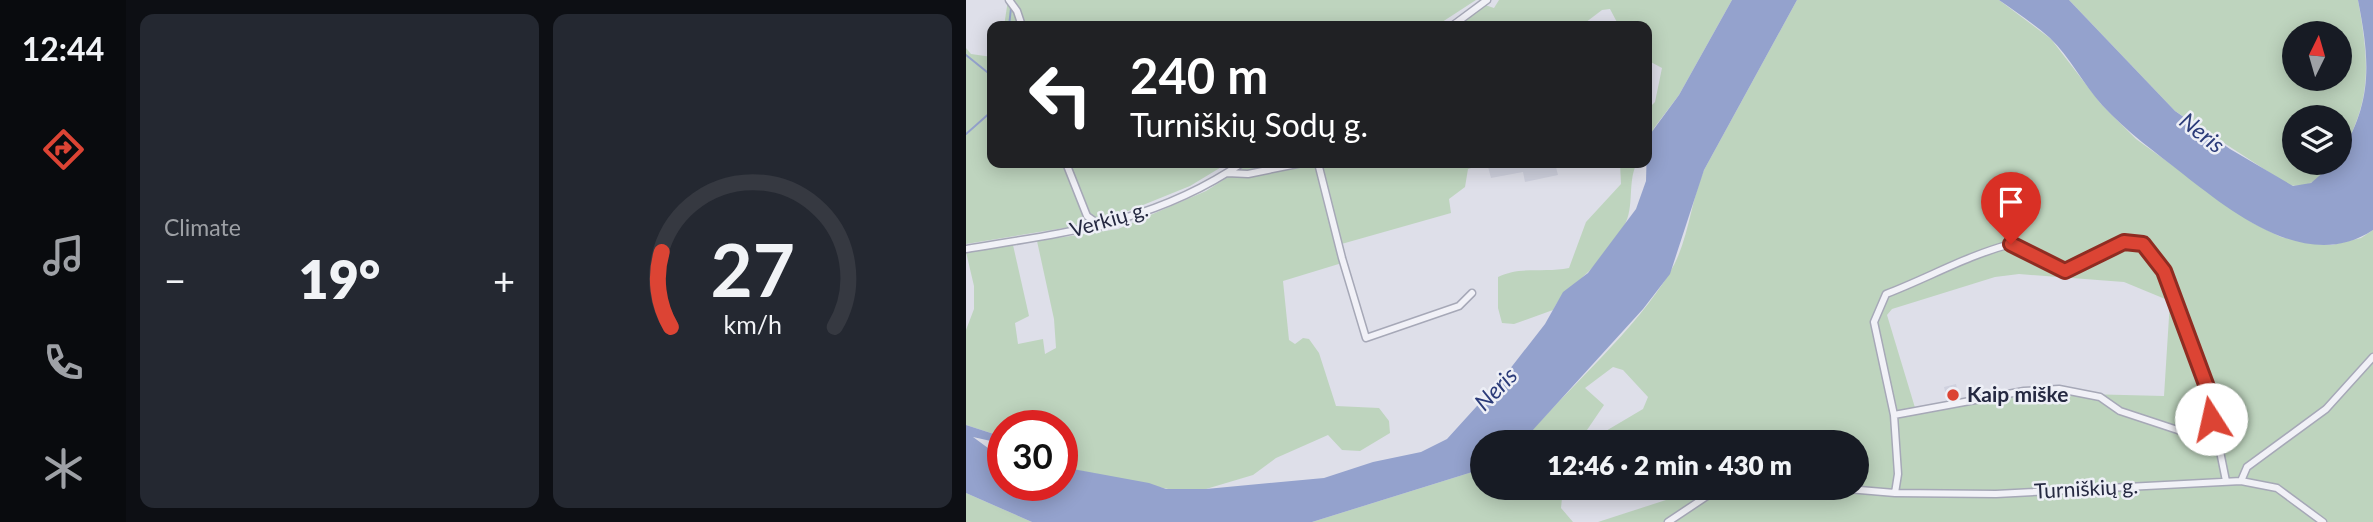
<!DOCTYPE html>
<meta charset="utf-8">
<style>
body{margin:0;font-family:Lato,sans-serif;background:#242831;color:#f1f3f6;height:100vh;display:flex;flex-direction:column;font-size:26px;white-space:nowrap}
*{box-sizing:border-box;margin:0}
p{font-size:23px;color:#9ea1a6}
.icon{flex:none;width:38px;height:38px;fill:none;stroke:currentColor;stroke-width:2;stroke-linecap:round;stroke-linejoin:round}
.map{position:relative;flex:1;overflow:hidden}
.sheet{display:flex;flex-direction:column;gap:14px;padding:14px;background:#0d0f14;width:840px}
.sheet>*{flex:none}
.guide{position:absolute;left:21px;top:21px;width:665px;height:147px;border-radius:14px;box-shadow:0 4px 18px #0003;background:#202124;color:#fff;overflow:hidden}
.needle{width:46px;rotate:5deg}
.tools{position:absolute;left:1316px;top:21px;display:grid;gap:14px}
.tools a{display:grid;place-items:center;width:70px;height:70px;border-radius:50%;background:#171b24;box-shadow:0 4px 18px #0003;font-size:35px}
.speed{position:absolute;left:21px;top:410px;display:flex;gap:14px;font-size:35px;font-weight:700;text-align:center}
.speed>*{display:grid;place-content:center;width:91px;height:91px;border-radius:50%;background:#171b24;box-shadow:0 4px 18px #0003;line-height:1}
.speed .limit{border:10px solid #d22;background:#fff;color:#111}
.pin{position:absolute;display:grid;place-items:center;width:60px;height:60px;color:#fff;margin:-72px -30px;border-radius:50% 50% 50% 0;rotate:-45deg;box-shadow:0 0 7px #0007}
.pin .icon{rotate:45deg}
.me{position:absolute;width:77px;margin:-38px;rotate:350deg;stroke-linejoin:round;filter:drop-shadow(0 0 5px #0008)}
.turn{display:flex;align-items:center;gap:24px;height:147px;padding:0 28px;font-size:32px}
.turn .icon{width:91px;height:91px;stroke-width:2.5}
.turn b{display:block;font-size:49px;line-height:60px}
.big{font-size:52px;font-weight:800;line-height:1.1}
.sheet .widget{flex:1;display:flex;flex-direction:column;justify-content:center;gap:10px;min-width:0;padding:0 24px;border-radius:14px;background:#242831}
.sheet .dial{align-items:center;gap:0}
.dial svg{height:182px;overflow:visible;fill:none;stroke:#363941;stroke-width:7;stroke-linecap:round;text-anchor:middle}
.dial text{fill:#f1f3f6;stroke:none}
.heat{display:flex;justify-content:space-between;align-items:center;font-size:38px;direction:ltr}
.sheet .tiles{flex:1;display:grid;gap:14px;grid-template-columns:repeat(2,1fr)}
.trip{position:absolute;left:504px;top:430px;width:399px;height:70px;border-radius:35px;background:#171b24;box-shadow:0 4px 18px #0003;font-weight:800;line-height:70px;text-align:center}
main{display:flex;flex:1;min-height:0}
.menu{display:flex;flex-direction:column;width:126px;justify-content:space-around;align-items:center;background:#090b0e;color:#9ea1a6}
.menu .icon{width:49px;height:49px}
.menu .current{color:#dc4434}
.menu b{font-size:32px;color:#f1f3f6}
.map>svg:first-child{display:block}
.built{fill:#cfd1de}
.green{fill:#bed4be;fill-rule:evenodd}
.water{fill:#94a2cd}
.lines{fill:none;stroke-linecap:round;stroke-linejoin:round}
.stream{stroke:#94a2cd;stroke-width:2}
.minor-casing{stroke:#a6a8b7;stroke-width:9}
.minor{stroke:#f1f1f7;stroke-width:6}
.route-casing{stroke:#8f2c22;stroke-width:18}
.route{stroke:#dc4434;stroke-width:12}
.poi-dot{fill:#dc4434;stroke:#edeff6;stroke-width:2.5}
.labels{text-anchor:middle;stroke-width:5;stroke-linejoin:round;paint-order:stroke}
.street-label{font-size:21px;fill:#252941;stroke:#edeff6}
.poi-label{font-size:21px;font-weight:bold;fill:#252941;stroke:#edeff6;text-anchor:start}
.water-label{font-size:23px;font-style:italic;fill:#2b3b79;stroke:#edeff6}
</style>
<main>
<nav class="menu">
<b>12:44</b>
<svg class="icon current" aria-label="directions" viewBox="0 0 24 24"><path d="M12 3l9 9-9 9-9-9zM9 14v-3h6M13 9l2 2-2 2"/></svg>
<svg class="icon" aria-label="music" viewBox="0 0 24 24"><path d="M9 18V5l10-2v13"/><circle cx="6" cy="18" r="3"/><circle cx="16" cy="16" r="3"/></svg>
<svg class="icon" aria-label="phone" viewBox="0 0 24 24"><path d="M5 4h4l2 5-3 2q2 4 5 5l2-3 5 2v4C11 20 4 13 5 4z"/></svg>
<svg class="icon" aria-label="climate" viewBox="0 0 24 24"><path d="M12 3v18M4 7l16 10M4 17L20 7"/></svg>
</nav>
<section class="sheet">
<div class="tiles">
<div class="widget"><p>Climate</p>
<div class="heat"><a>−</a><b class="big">19°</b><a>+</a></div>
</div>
<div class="widget dial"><svg viewBox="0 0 100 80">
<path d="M14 69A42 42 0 1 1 86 69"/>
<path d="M14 69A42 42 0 0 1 10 36" stroke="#dc4434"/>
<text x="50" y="56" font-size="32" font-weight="700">27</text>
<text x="50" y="72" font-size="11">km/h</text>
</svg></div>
</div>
</section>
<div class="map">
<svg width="1407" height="522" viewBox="0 0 1407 522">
<rect width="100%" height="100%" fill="#dedfe9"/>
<path class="built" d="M521,163H589L592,175L559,182L557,172L525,178Z
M990,384L994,400L982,403L978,387Z"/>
<path class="green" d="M42,0H510L470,26H38Z
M533,0H766L713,95L688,128L681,144V110L689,102L696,68L681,60V26H653L644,9L636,10L615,26H489L519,5L528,8Z
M831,0H1033L1085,39L1135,104L1170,139L1285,222L1315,237L1350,244L1366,245L1395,238L1407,230V522H632L737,488H891V443H709L694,433L688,432L663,443H555C600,390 670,330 704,272C723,241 724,203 738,170ZM1053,274L1158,282L1204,301L1198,396L1078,393L950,411L921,315L926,309L1029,277ZM647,367L657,370L682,397L677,409L628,438L621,434V430L638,405L619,388Z
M1103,0H1392C1403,62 1407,100 1374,155V117H1328V163H1368C1356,177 1341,191 1321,184L1209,111ZM1328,33H1374V79H1328Z
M0,48L5,54L26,57V163H262L224,186L135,222L0,244Z
M284,163H521L502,169L499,187L483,199L485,213L372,245L376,263L317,281L323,340L329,344L337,338L343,339L353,353L370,406L413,408L423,421L424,433L394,451L376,450L362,435L310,458L287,475L240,489L207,490L96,467V425H37V437L0,425V330L8,309V286L0,252L47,245L63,316L49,323L52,344L77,339L79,354L90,348L88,319L71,241L152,229L240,191Z
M654,163H671C661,181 669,208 658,226C649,243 634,261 620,274C607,287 596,292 587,310L548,324L536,323L532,308V277C554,266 579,273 603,268L620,222L655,184Z
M516,469V488H597L595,508L607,522H346Z
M0,493L66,522H0Z"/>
<path class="water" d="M766,0H831L738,170L704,274L677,309L555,443H516V469L346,522H66L0,493V425L37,437V443H34L7,437L37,459V485H96V467L183,483L200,489H240L358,478L407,462L455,452L481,439L540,374L579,324L597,292L622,273L670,209L680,181L681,144L685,133L713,95Z
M1033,0H1103L1209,111L1264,149L1327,186L1345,183L1368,163H1374V155C1407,101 1404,61 1392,0H1407V230C1342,273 1268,214 1217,174C1189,152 1161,132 1136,105C1117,84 1104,57 1084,38C1068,24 1050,12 1033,0Z"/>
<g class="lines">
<path class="stream" d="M43,26L45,8
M0,55L26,76
M26,90V98
M0,134L26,111"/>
<defs>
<path id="minor" d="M43,0L51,11L56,26
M486,26L521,0
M100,163L121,216L135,226
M352,163L376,258L400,338L493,306L506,293
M261,173L282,174L336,163
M0,249C102,232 188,223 276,163
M928,415L1058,391L1093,389L1134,397L1154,411L1251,443
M1275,481L1281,467L1360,409L1407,357
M870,488L929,493L1030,494L1275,481L1311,488L1357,522
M929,493L932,474L928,415L908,322L920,294C962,278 1002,255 1045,244L1099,271L1158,242H1173L1182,249L1198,271L1241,387L1260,481
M702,522L753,488"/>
</defs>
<use href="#minor" class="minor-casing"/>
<use href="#minor" class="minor"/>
</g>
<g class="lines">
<defs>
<path id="route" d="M1045,244L1099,271L1158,242L1177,244L1198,271L1241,387L1245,419"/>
</defs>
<use href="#route" class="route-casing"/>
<use href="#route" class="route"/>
</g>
<circle class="poi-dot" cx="987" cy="395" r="7"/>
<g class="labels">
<g class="street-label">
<text transform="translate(143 220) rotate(-16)" y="7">Verkių g.</text>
<text transform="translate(1120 489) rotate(-3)" y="7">Turniškių g.</text>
</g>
<g class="poi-label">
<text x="1001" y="402">Kaip miške</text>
</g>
<g class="water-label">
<text transform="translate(1236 133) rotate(38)" y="8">Neris</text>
<text transform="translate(530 389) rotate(-46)" y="8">Neris</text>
</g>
</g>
</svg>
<div class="tools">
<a><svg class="needle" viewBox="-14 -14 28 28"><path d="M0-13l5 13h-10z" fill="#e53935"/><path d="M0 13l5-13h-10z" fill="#9ea1a6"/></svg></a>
<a><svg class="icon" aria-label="layers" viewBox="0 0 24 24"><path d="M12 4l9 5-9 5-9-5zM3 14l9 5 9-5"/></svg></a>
</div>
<div class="speed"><div class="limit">30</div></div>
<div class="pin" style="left:1045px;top:244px;background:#d93025"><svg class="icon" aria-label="arrive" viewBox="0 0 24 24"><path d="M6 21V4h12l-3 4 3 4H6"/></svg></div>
<svg class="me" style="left:1245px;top:419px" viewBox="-20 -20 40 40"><circle r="19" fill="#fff"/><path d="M0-13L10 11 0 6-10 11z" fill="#dc4434"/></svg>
<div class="trip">12:46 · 2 min · 430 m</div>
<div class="guide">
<div class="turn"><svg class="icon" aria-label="left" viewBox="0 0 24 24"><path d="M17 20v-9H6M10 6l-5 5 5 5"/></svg><div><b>240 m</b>Turniškių Sodų g.</div></div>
</div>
</div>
</main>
